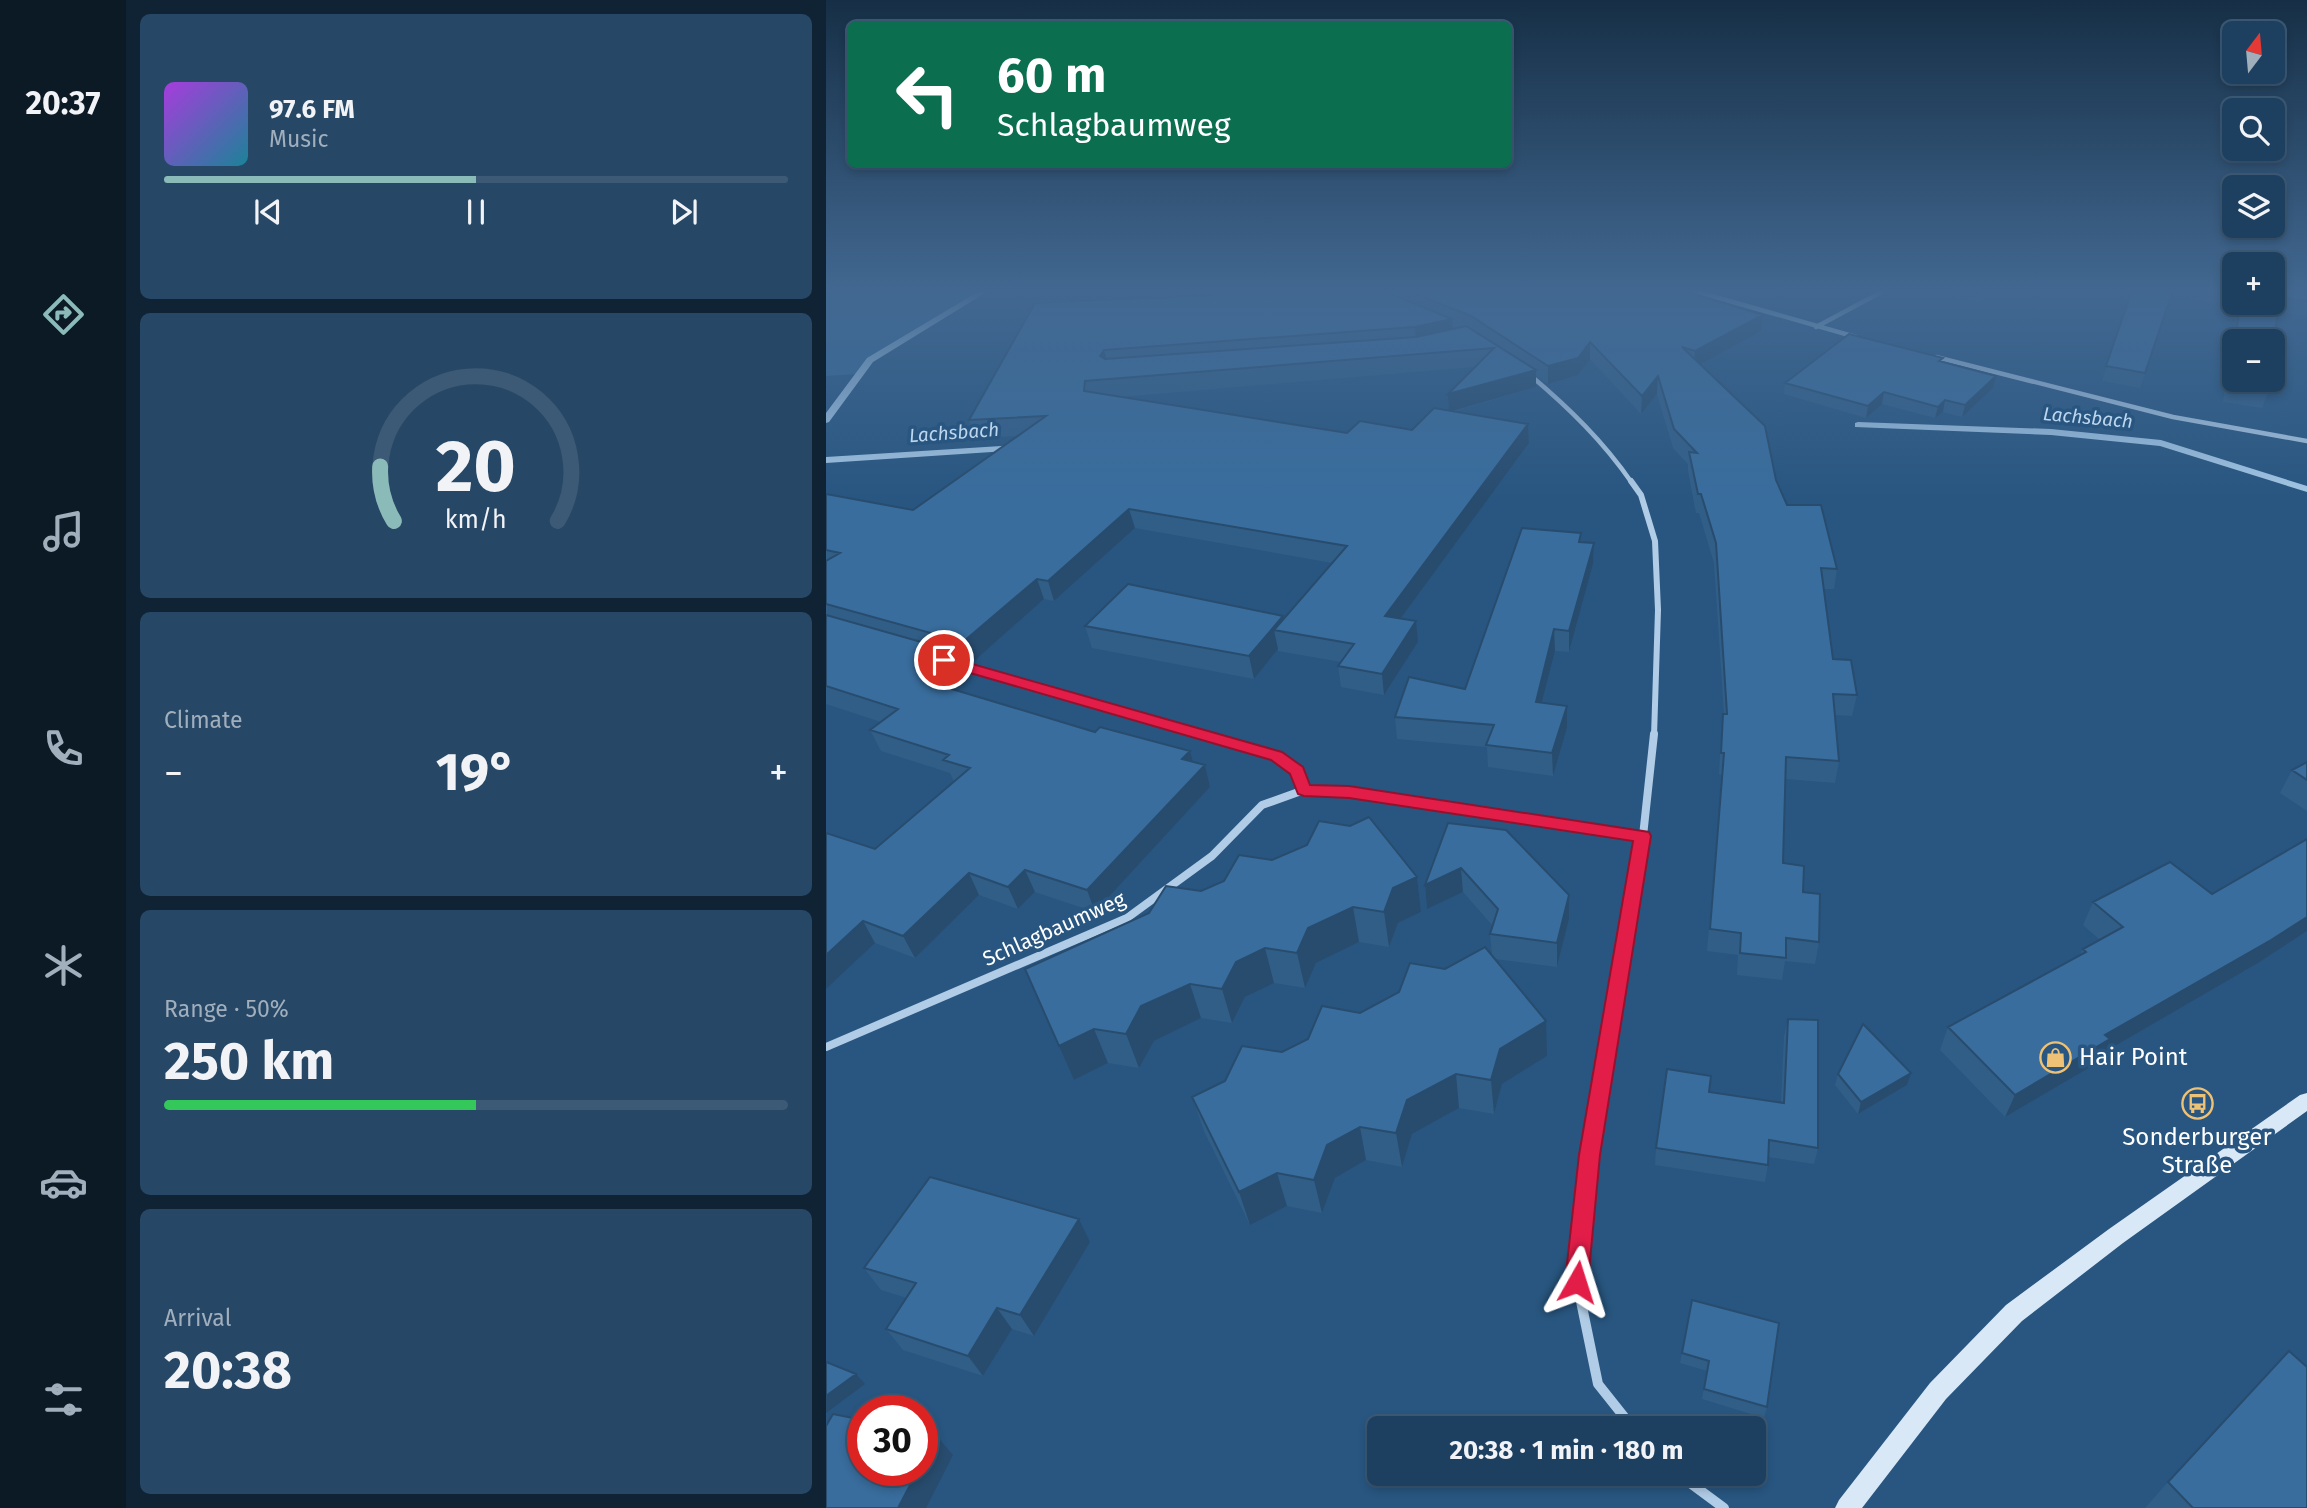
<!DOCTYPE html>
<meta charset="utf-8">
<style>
body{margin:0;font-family:"Fira Sans",sans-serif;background:#264766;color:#f1f3f6;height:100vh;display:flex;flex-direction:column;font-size:26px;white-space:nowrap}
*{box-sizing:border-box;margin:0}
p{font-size:23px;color:#a1afbd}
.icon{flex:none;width:38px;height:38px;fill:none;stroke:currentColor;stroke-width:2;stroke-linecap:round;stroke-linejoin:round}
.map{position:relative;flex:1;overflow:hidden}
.side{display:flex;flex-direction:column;gap:14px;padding:14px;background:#102335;width:700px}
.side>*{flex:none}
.banner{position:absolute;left:21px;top:21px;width:665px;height:147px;border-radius:10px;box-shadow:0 4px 10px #0003,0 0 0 2px #3c5975;background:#0b6e4f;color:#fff;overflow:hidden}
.needle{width:46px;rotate:16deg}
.tools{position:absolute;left:1396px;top:21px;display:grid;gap:14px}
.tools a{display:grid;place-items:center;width:63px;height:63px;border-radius:10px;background:#1e4060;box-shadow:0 4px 10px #0003,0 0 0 2px #3c5975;font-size:35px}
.speed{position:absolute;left:21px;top:1395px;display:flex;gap:14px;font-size:35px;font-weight:700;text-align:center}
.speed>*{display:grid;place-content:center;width:91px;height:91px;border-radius:50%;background:#1e4060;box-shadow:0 4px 10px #0003,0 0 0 2px #3c5975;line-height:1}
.speed .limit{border:10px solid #d22;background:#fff;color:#111}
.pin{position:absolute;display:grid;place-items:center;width:60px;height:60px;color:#fff;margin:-30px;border:4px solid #fff;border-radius:50%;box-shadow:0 2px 7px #0007}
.me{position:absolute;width:77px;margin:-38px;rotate:6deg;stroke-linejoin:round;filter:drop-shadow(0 0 5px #0008)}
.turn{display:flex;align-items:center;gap:24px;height:147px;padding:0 35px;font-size:32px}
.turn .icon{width:91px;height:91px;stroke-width:2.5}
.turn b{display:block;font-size:49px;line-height:60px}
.big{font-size:52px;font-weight:700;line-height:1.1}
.side .widget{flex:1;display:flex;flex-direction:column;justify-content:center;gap:10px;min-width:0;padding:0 24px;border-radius:10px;background:#264766}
.side .dial{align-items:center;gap:0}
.dial svg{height:182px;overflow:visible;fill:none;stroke:#3c5975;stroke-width:7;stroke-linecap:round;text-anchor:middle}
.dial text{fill:#f1f3f6;stroke:none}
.song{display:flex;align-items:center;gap:21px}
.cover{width:84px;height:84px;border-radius:10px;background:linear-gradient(135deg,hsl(280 70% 55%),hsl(190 70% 35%))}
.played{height:7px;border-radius:4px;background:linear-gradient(90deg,#8bbbb9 50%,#3c5975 50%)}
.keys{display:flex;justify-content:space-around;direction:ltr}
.heat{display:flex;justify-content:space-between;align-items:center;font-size:38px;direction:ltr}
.charge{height:10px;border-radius:5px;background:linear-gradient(90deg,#34c759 50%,#3c5975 0)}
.trip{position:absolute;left:541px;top:1416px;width:399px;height:70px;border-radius:10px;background:#1e4060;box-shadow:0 4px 10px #0003,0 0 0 2px #3c5975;font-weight:700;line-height:70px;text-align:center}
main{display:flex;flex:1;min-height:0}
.tab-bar{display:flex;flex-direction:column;width:126px;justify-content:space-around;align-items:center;background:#0c1a26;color:#a1afbd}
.tab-bar .icon{width:49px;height:49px}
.tab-bar .on{color:#8bbbb9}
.tab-bar b{font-size:32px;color:#f1f3f6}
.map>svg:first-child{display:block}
.green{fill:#336898}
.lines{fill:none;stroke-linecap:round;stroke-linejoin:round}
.stream{fill:#a5c8e6;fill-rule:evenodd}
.street-far3{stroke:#b0cce6;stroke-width:4.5}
.street-far2{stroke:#b0cce6;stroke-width:6}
.street-far1{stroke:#b0cce6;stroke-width:8}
.street{stroke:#b0cce6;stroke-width:10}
.secondary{fill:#d9e8f6;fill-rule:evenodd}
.wall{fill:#315e87;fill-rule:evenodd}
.shaded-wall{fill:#284c6e}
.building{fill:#396d9d;stroke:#284c6e;stroke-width:2}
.route{fill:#e11d48;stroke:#92132f;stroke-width:2}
.labels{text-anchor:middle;stroke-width:7;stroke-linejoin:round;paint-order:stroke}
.far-water-label{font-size:19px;font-style:italic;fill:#bcd6ed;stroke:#285680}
.street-label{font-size:21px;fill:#fff;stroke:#285680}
.near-poi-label{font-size:24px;fill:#fff;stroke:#285680;text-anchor:start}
</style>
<main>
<nav class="tab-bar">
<b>20:37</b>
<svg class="icon on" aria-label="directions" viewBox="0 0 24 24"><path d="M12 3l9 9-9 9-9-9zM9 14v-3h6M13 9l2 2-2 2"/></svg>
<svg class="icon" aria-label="music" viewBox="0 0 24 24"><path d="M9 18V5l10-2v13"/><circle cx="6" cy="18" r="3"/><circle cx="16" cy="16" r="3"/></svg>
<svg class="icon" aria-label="phone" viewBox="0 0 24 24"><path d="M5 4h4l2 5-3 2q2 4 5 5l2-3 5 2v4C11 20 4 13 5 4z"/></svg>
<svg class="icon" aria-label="climate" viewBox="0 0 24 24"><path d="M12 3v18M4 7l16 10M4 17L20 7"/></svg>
<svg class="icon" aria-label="car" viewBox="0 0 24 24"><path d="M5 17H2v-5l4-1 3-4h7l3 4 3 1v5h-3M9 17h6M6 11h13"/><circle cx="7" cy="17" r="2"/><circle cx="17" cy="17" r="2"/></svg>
<svg class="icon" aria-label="filters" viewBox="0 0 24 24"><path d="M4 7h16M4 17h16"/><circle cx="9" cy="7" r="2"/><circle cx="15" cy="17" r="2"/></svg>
</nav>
<section class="side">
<div class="widget">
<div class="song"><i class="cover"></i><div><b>97.6 FM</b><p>Music</p></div></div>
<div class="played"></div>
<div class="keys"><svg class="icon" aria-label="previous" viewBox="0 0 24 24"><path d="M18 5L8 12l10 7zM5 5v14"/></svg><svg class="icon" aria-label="pause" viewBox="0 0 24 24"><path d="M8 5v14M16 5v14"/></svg><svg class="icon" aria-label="next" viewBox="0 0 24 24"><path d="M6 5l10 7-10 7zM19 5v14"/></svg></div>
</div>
<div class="widget dial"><svg viewBox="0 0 100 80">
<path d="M14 69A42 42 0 1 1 86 69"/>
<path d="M14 69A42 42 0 0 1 8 45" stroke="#8bbbb9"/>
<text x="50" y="56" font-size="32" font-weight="700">20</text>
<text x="50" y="72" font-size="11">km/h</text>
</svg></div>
<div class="widget"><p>Climate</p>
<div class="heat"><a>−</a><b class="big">19°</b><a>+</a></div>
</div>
<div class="widget"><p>Range · 50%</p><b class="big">250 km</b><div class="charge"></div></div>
<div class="widget"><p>Arrival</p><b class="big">20:38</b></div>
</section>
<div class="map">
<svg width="1481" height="1508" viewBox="0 0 1481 1508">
<rect width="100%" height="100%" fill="#285680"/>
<path class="green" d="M0,290H162L44,360L33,374L0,376Z"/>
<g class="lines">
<path class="stream" d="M155,290H164L47,362L3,422L0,423V413L41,358Z
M1032,422L1225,429L1335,440L1481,486V492L1334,446L1225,435L1029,427V423Z
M191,445L195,446V450L0,463V457Z"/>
<path class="street-far3" d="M865,290L1030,337
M990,327L1059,290
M1110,357L1347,417L1481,441
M704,375C743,408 777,441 806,483"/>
<path class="street-far2" d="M805,481L815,495L829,541L832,610L828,736
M125,662L380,736"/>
<path class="street-far1" d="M374,734L450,756L471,771L478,790
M0,1047L301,918L386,856L436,805L478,790L523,792L817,836
M778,1069L817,836L828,734"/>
<path class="street" d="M779,1068L764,1155L751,1282L772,1384L807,1428
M852,1474L898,1508"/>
<path class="secondary" d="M1481,1093V1111L1297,1243L1196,1321L1120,1399L1036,1508H1009L1013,1500L1104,1383L1180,1305L1283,1229L1474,1095Z"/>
</g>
<path class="wall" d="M347,290H855L937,315L935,331L874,365L950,480L961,505L1011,569L1008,589H997L1007,659L1031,695L1026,716L1009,715L1013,761L1009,783L960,779L957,863L977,892L993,942L989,964L959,961L956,980L911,975L912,955L881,951L896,775L893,774L895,735L898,714L888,563L873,513H870L862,471V464L847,448L831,394L815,414L764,359L752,375L722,384L710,376V387L626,412L702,424L703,443L574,619L592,642L558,695L515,687L512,666L515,662L452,651V649L428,679L266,648L259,626L457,620L506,563L309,528L228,601L218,599L146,663L130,659L135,672L122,684L124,688L379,765L384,787L269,912L209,892L192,909L153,895L89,958L49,943L0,989V833L49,849L128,782L124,773L55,751L44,730L55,722L0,704V494L87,510L192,436L149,438L143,420L361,297ZM649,367L622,394L623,411L586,430L521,433L293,397Z
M1102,290H1160L1155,303Z
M1258,290H1409V303H1447V290H1481V316L1452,312L1442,393L1436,408L1397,402L1411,307L1345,297L1314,388L1276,381L1304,296Z
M1116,362L1170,376L1167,388L1136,417L1117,412L1109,418L1056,404L1040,418L958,394L959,383Z
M755,542L768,543L767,564L743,652L729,651L715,703L741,728L727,776L662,767L661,747L571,739L569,717L639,689Z
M1481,762V811L1454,793L1466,770Z
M622,823L743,895V919L731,967L669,959L721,1056L676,1084L668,1114L633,1108L586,1134L576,1167L540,1160L509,1178L496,1213L461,1206L424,1225L378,1131L366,1097L399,1081L619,969L666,955L664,934L667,926L637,892L601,909L599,885Z
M1481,839V931L1432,963L1277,1053L1273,1062L1179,1117L1114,1050L1122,1027L1254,955L1257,949L1274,940L1257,925L1267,902L1386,894Z
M591,877L595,912L572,923L563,947L533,942L490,963L479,988L448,983L419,997L406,1023L375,1018L328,1041L313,1068L282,1063L248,1080L199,969L375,891Z
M962,1019L992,1148L988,1164L942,1157V1165L939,1182L829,1165L830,1148L883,1092L955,1102L958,1036Z
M1012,1074L1081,1085L1032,1114L1009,1085Z
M253,1219L264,1242L208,1336L186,1329L157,1376L77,1350L60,1329L81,1298L55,1290L38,1268Z
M866,1300L941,1407L938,1418L876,1399L881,1371L854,1363Z
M1342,1482L1481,1508H1319Z"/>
<path class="shaded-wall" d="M937,315L935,331L868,368L869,351Z
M626,319L627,336L590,344L589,327Z
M764,342V359L752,375L722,384V366Z
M278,350L283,367L274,356Z
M710,370V387L623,412L622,394Z
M832,376L831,394L815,414L816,396Z
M1170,376L1167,388L1136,417L1139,405Z
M1058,392L1056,404L1040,418L1042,406Z
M1119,400L1117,412L1109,418L1112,407Z
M702,424L703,443L561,637L559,616Z
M303,509L309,528L228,601L222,581Z
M768,543L767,564L743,652V631Z
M211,579L218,599L146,663L137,642Z
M457,616L459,632L448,630L452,649L428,679L423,656Z
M590,621L592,642L558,695L556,674Z
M728,629L729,651L710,724V702Z
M127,651L135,672L122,684L127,695L106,683L105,670Z
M741,706V728L727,776L726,753Z
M364,751L370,773L356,759Z
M379,765L384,787L269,912L261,890Z
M635,868L637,892L601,909L599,885Z
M199,870L209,892L192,909L182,887Z
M143,873L153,895L89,958L77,936Z
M591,877L595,912L572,923L563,947L558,912L567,888Z
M743,895V919L731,967V943Z
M527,907L533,942L490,963L479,988L471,953L482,928Z
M1481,917V931L1432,963L1277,1053L1273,1062L1179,1117L1189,1095L1279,1035Z
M37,921L49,943L0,989V955Z
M439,948L448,983L419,997L406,1023L396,989L410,962Z
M364,984L375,1018L328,1041L313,1068L300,1034L315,1006Z
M720,1021L721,1056L676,1084L668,1114L665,1080L674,1049Z
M268,1029L282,1063L248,1080L233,1046Z
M1085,1073L1081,1085L1032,1114L1035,1102Z
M630,1074L633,1108L586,1134L576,1167L570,1133L581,1100Z
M534,1127L540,1160L509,1178L496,1213L488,1180L501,1145Z
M451,1173L461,1206L424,1225L413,1192Z
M253,1219L264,1242L208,1336L194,1315Z
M171,1308L186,1329L157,1376L142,1356Z
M30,1374L39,1384L0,1413V1396Z
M110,1435L127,1455L100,1508H72L92,1470H96V1462Z"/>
<path class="building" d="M376,290H555L626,319L589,327L278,350L274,356L279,359L590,337L640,326L710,370L622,394L668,348L259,381L258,391L521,433L534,421L586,430L608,408L702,424L559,616L590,621L556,674L512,666L528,644L448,630L521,546L303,509L222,581L211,579L137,642L0,604V561L14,553L0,550V494L87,510L220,416L143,420L209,303L389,295Z
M580,290H855L937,315L869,351L856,347L939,426L950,480L961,505H995L1011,569L995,568L1007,659L1025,660L1031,695L1007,694L1013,761L960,757L957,863L978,866L977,892L994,894L993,942L960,938V958L914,953L915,933L884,929L898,753H895L897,714H901L890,543L875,494H872L863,452L871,453L848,429L832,376L816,396L764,342L752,358L722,366L645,316Z
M1140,290H1159L1157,294Z
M1306,290H1347L1319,373L1280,366Z
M1392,290H1409V292Z
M1447,290H1481V301L1454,297L1447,349V341H1409L1414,303H1447Z
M1023,334L1117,358L1113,361L1170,376L1139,405L1119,400L1112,407L1058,392L1042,406L959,383Z
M1409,344V380H1443L1442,393L1403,386Z
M696,528L755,533L753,542L768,543L743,631L728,629L710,702L741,706L726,753L660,745L668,725L569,717L583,677L639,689Z
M302,584L457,616L423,656L259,626Z
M0,615L127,651L105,670L118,674L106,683L269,732L274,727L364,751L356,759L379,765L261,890L199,870L182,887L143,873L77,936L37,921L0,955V833L49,849L144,768L117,760L123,755L44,730L72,709L0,686Z
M1481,762V780L1466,770Z
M543,817L591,877L567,888L558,912L527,907L482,928L471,953L439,948L410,962L396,989L364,984L315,1006L300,1034L268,1029L233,1046L199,969L323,913L340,886L375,891L398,881L413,855L446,860L481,845L493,821L524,826Z
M622,823L680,830L743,895L731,943L664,934L672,909L635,868L599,885Z
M1481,839V917L1445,940L1279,1035L1284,1039L1189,1095L1122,1027L1260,952L1257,949L1297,927L1267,902L1344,862L1386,894Z
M659,947L720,1021L674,1049L665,1080L630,1074L581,1100L570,1133L534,1127L501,1145L488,1180L451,1173L413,1192L366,1097L399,1081L416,1046L456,1052L482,1039L496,1006L534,1013L573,992L584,963L619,969Z
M962,1019L992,1020V1148L943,1140L942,1165L830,1148L841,1069L885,1076L883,1092L958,1103Z
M1037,1024L1085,1073L1035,1102L1012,1074Z
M104,1177L253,1219L194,1315L171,1308L142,1356L60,1329L90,1283L38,1268Z
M866,1300L953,1323L941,1407L878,1389L883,1361L856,1353Z
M1463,1351L1481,1367V1508H1367L1342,1482Z
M0,1362L30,1374L0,1396Z
M7,1414L37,1420V1470H92L72,1508H0V1426Z
M96,1432L110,1435L96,1462Z"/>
<linearGradient id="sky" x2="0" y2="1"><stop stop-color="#162f46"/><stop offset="0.58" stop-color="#426891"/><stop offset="1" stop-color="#426891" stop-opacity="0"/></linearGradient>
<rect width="1481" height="501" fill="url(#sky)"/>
<path class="route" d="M118,656L456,752L477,767L484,785L523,786L823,832L825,836L774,1155L762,1282L759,1290L751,1293L742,1290L739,1282L753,1155L807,841L523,798L478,796L472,794L464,774L445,760L113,664V657Z"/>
<defs>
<symbol id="shop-ring" viewBox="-11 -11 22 22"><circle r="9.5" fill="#285680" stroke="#edc277" stroke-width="1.5"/><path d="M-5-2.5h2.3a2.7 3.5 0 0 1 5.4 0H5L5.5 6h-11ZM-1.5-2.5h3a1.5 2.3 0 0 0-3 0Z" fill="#edc277"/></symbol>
<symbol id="bus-ring" viewBox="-11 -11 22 22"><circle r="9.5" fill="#285680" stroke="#edc277" stroke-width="1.5"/><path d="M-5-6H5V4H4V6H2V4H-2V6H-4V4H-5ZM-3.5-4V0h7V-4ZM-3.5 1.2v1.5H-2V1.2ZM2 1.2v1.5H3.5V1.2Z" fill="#edc277"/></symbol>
</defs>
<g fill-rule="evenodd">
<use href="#shop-ring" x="1212" y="1040" width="35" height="35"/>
<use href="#bus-ring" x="1354" y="1086" width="35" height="35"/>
</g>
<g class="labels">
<g class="far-water-label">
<text transform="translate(1262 417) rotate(5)" y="7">Lachsbach</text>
<text transform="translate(128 432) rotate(-4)" y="7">Lachsbach</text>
</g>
<g class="street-label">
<text transform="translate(228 929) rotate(-24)" y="7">Schlagbaumweg</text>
</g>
<g class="near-poi-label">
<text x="1253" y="1065">Hair Point</text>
<text x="1371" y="1145" text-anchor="middle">Sonderburger<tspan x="1371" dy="28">Straße</tspan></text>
</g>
</g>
</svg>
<div class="tools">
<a><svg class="needle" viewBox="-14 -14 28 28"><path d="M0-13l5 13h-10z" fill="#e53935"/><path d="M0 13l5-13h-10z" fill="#a1afbd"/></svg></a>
<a><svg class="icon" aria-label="search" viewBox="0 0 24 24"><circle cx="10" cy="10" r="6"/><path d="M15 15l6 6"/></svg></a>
<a><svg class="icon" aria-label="layers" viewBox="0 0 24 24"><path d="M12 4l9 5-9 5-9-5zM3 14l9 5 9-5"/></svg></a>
<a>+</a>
<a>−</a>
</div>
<div class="speed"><div class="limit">30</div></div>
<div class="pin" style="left:118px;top:660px;background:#d93025"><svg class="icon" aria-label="arrive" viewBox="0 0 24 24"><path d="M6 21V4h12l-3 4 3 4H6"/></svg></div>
<svg class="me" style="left:751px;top:1282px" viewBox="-20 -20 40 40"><path d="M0-17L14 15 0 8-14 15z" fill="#e11d48" stroke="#fff" stroke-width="4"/></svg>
<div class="trip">20:38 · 1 min · 180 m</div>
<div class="banner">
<div class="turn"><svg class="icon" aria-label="left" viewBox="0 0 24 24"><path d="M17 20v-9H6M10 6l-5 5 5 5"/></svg><div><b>60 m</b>Schlagbaumweg</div></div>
</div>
</div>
</main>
